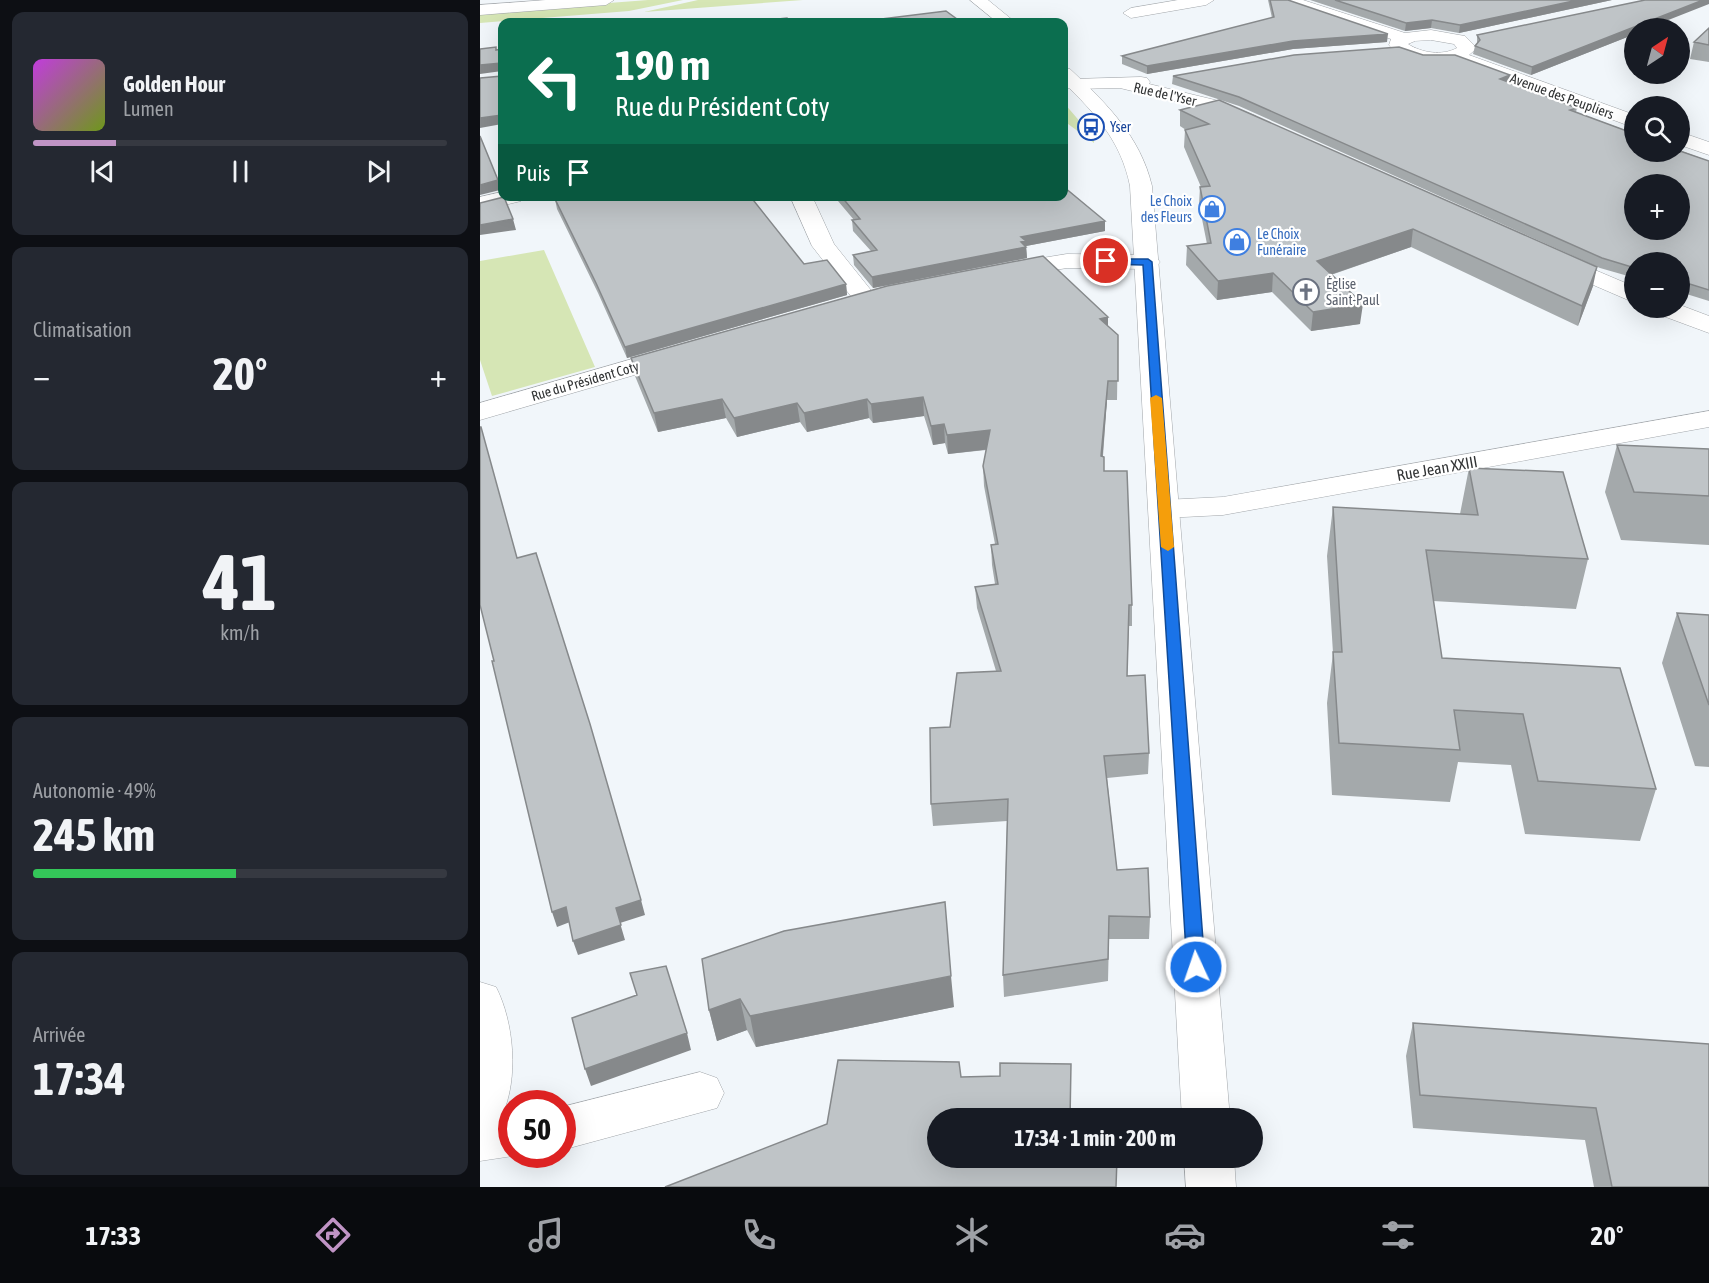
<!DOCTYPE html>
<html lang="fr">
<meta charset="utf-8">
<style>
body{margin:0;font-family:"Asap Condensed",sans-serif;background:#242831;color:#f1f3f6;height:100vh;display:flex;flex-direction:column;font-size:22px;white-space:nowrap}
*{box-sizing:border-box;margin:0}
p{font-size:20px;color:#9ea1a6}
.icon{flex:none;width:33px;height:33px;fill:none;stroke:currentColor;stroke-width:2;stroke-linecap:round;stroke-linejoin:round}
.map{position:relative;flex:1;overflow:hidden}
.sheet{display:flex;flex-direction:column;gap:12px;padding:12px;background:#0d0f14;width:480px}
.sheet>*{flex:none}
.guide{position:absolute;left:18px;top:18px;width:570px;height:183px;border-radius:12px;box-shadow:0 6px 24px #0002;background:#0b6e4f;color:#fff;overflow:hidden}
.needle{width:39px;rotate:36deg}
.controls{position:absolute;left:1144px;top:18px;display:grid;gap:12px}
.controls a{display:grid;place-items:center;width:66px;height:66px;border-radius:50%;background:#171b24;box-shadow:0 6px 24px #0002;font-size:30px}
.speed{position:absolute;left:18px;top:1090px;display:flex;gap:12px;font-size:30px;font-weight:700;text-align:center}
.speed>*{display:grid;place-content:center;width:78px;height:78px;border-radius:50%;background:#171b24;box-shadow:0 6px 24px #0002;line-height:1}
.speed .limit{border:9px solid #d22;background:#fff;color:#111}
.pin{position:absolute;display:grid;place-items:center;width:51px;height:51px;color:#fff;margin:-26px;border:3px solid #fff;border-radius:50%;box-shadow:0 2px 6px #0007}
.me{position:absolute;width:66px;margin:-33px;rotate:357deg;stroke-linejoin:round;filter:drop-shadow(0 0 4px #0008)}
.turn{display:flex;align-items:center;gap:21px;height:126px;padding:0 18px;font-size:27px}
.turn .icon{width:78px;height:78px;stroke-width:2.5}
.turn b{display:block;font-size:42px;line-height:51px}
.then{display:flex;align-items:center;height:57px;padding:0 18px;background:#0003;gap:12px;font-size:22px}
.big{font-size:45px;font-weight:700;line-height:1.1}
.sheet .tile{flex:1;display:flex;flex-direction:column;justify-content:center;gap:9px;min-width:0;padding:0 21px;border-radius:12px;background:#242831}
.sheet .dial{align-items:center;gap:0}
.dial b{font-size:78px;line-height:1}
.song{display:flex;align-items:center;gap:18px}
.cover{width:72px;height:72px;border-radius:9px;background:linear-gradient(135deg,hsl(290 70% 55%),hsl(80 70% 35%))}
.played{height:6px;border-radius:3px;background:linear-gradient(90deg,#c094c5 20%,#363941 20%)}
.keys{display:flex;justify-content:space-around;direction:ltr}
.heat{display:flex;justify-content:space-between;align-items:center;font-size:33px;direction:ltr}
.charge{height:9px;border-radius:4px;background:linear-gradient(90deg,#34c759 49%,#363941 0)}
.trip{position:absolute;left:447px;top:1108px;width:336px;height:60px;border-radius:30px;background:#171b24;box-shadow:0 6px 24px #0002;font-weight:700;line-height:60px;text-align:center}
.menu{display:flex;height:96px;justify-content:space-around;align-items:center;background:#090b0e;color:#9ea1a6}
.menu .icon{width:42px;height:42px}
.menu .on{color:#c094c5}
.menu b{font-size:27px;color:#f1f3f6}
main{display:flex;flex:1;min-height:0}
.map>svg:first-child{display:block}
.green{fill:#d6e6b5}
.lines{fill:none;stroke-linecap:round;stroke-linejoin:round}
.minor-casing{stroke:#a2a6aa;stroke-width:1}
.tertiary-casing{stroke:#a2a6aa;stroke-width:1}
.secondary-casing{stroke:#a2a6aa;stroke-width:1}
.minor{fill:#fff;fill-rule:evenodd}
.tertiary{fill:#fff;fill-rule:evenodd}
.secondary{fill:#fff;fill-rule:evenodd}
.wall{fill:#a4a9ab}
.shaded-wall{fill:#86898b}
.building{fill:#bfc4c7;stroke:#86898b;stroke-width:1.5;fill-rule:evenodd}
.route{fill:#1a73e8;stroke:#114b97;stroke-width:1.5}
.slow{fill:#f59e0b}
.labels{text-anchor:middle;stroke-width:4.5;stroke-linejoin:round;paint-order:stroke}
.far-street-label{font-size:14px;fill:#313334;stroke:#fff}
.far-transit-label{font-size:14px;fill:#164399;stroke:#fff;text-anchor:start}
.far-shop-label{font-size:14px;fill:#366cbe;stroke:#fff;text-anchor:end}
.far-worship-label{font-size:14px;fill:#5b616d;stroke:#fff;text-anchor:start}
.street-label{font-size:16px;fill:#313334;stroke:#fff}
</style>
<main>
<section class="sheet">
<div class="tile">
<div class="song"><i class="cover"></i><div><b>Golden Hour</b><p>Lumen</p></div></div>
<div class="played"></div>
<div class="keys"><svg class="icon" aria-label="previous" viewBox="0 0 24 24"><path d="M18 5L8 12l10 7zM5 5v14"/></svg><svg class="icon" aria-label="pause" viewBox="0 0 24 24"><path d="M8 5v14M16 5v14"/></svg><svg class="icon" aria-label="next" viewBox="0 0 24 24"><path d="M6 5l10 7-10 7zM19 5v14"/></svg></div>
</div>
<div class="tile"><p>Climatisation</p>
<div class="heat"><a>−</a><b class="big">20°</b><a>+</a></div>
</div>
<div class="tile dial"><b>41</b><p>km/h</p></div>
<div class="tile"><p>Autonomie · 49%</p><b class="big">245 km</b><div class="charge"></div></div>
<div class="tile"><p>Arrivée</p><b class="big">17:34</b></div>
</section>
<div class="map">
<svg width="1229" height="1187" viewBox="0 0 1229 1187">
<rect width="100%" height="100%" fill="#f1f6fa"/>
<path class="green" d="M168,0H203L149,11L0,23V13Z
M218,0H323L164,12Z
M584,103L614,138V143L584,121Z
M64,250L115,367L12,396L0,360V261Z"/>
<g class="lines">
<defs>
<path id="minor" d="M698,0H734L726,5L651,18L643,13L651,8Z
M799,0H823L925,33L951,30L979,35L985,36L997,48L989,55L1155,115V128L974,61C953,64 923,63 909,45L911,39L801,3ZM951,40L974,44L977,48C962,56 942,53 928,44L935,41Z
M661,77L667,78L670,82L669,84L735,100L776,116L779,120L776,124L769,126L722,108L640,88L594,89L588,88L585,84L588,80L594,79Z
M1200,132L1229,142V155L1200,145Z
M22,192V196H43L41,201L0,211V197Z
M310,196H332L354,244L398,299L395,304L386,306L377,304L332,246Z
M1075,253L1155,287V303L1067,265L1063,260L1067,255Z
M587,254L668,255L676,257L680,262L676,267L668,269L587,268L526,278L518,276L514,271L518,266L526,264Z
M1200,305L1229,316V333L1175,313L1172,308H1200Z
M197,346L206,348L210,354L206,360L0,420V403Z
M1229,411V427L743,515L684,518L673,515L669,509L673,503L684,500L743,497Z
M0,982L16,987C34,1022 39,1079 22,1115L32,1114V1155H39L0,1161Z
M220,1072L237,1078L244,1093L237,1108L82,1150V1107Z"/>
<path id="tertiary" d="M66,0H134L126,5L0,15V5Z"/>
<path id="secondary" d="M490,0H508L535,22H517Z
M584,68L590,69C627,104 660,136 672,186L750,1119H702L650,186C641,141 615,113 584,83Z
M704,1158H754L756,1187H706Z"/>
</defs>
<use href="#minor" class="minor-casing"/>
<use href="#tertiary" class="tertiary-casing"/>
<use href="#secondary" class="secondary-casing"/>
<use href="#minor" class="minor"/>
<use href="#tertiary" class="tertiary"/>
<use href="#secondary" class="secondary"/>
</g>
<path class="wall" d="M788,0H808L907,42L813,49L667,74L642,64V56L792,18Z
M830,0H1132L979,33L951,28L925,31Z
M1155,28V34L1051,75L993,54L995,46L997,44V35Z
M1229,28V62L1210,59L1214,42Z
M693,76L1029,82L1097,108L1096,112L1229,161V301L1200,292V262H1155V278L1120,268L759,106L692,84Z
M700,110L1113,286L1098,326L931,247L851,275L880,324L831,331L792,292L737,300L706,265L707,246L727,244L719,204L720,187H721L704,147L705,130H706L700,126Z
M357,196H584L625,231L546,246L547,258L393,288L374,265L373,255L391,251L373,231L372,220H374L358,201Z
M75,199L324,264L366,284L367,295L147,358L118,293L77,209Z
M628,326L638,335L637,400H627L623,456L624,471L652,605V626H649L647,676L669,753L668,774L627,778L637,870L670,917L669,939H629L628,981L524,997L523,975L527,821L453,826L451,804L470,727L516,671L497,608L495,587L515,584L512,565L511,545L515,544L504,486L503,466L506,450L468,454L465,443L453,445L444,416L393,423L389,418L327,432L320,422L257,437L246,418L178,432L155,376L151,358Z
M1137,445L1229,449V545L1141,540L1125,492Z
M989,468L1108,559L1096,609L953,601L962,658L1176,789L1160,841L1045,834L1031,765L978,762L970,802L852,795L847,703L853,653L847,556L853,507L980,514Z
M1197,613L1229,615V767L1215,766L1182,663Z
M222,959L474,1007L276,1047L267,1030L237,1041L229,1010Z
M933,1023L1229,1044V1187H1114L1105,1140L933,1128L926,1056Z"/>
<path class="shaded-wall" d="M1098,0H1132L979,33L980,25Z
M1223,0H1229V4L1168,28H1155V34L1051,75L1052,67Z
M952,20L951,28L925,31L926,23Z
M908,34L907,42L813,49L667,74V66L813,41Z
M21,63L22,71L0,74V65Z
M1030,75L1029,84L1020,79Z
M22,115V124L0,128V118Z
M587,141L588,150L584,151V142Z
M18,180L20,190L0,195V185Z
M33,219L36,230L0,235V225Z
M625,221V231L546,246L547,258L393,288L392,277L541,237Z
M933,229L931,247L835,280L837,261Z
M1117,267L1113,286L1098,326L1102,306Z
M793,273L792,292L737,300L738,281Z
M366,284L367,295L147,358L145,347Z
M883,304L880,324L831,331L833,312Z
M628,317V335L620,319Z
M628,381L627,400L621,476V456Z
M443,397L444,416L393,423L391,404Z
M242,399L246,418L178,432L174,413Z
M387,399L389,418L327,432L324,413Z
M317,403L320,422L257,437L254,418Z
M464,424L465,443L453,445L451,426Z
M510,430L511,449L468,454L467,435Z
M161,900L165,915L140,923L145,940L98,955L93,941L136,908Z
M86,907L90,922L77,927L72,912Z
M471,976L474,1007L276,1047L270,1016Z
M260,999L267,1030L237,1041L229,1010Z
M207,1033L211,1050L111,1086L105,1069Z
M591,1064V1119H590Z"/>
<path class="building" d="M790,0H808L908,34L813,41L667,66L642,56L794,17Z
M855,0H1098L980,25L952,20L926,23Z
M1165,0H1223L1052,67L995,46L1000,40L997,35Z
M466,11L481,22H377Z
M307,18L311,22H270Z
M1229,28V45L1214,42Z
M16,47V50L22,49V115L0,118V78L22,76L21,63L0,65V49Z
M919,47L943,55H975L1030,75L1020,79L1097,108L1090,110L1155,134V152H1200V151L1229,161V290L1200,281V262H1155V268L1122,258L759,97L693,76L814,55ZM1155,184H1200V230H1155Z
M739,100L1117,267L1102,306L933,229L837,261L883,304L833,312L793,273L738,281L707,246L731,243L720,187L730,186L705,130L729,124L700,110Z
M0,136L18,180L0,185Z
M584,187L625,221L541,237L546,241L541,242L546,247L392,277L373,255L397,250L372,220L380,219L361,196H584Z
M93,196H270L324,264L347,260L366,284L145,347L116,283L75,199Z
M24,197L33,219L0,225V203Z
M563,256L628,317L620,319L638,335V381H628L621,456L624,457V471H647L652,605H649L647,676L665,675L669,753L624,756L637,870L668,868L670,917L629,916L628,959L523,975L528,799L451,804L450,728L470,727L477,673L521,671L495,587L518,584L511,545L518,544L503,466L510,430L467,435L464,424L451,426L443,397L391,404L387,399L324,413L317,403L254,418L242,399L174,413L151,358L407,286Z
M0,427H1L37,558L56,553L110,724L161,900L136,908L141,925L93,941L86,907L72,912L12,661H14L0,605Z
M1137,445L1229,449V496L1154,492Z
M989,468L1083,472L1108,559L946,550L962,658L1140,668L1176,789L1058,781L1043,714L974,710L980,750L859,743L853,652H862L853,507L998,515Z
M1197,613L1229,615V705Z
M465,902L471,976L270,1016L260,999L229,1010L222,959L304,931Z
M186,966L207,1033L105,1069L92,1018L157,995L150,973Z
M933,1023L1229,1044V1187H1132L1116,1108L940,1095Z
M358,1060L479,1062L481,1077L520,1076V1063L591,1064L590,1119H458V1158H637L636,1187H185L347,1124Z"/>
<path class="route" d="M622,259H668L672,262L725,967L722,972L716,974L710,972L707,967L663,265L626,264L621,261Z"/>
<path class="slow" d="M676,395L682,398L694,547L688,551L681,547L670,398Z"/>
<defs>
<symbol id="bus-ring" viewBox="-11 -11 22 22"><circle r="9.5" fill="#fff" stroke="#1a4fb4" stroke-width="1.5"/><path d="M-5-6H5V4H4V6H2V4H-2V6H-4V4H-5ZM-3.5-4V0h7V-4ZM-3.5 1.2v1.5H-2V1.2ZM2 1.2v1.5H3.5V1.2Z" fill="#1a4fb4"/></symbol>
<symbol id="shop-ring" viewBox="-11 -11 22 22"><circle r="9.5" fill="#fff" stroke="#3f7fe0" stroke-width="1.5"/><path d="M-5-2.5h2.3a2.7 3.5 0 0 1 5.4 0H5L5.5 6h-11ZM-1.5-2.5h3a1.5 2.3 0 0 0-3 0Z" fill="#3f7fe0"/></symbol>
<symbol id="church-ring" viewBox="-11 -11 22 22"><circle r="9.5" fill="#fff" stroke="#6b7280" stroke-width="1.5"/><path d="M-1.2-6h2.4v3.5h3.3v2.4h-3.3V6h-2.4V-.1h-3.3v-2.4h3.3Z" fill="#6b7280"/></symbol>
</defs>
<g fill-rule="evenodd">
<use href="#bus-ring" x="596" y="112" width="30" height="30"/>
<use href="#shop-ring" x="717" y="194" width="30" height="30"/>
<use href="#shop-ring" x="742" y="227" width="30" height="30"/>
<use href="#church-ring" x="811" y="277" width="30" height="30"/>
</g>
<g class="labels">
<g class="far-street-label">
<text transform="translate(685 94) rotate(13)" y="5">Rue de l'Yser</text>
<text transform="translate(1082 96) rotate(20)" y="5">Avenue des Peupliers</text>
<text transform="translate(105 381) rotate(-16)" y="5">Rue du Président Coty</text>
</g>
<g class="far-transit-label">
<text x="630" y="132">Yser</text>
</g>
<g class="far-shop-label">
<text x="712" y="206">Le Choix<tspan x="712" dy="16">des Fleurs</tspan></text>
<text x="777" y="239" text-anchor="start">Le Choix<tspan x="777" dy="16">Funéraire</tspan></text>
</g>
<g class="far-worship-label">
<text x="846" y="289">Église<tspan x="846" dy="16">Saint-Paul</tspan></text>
</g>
<g class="street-label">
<text transform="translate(957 468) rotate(-10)" y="6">Rue Jean XXIII</text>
</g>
</g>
</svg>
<div class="controls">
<a><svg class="needle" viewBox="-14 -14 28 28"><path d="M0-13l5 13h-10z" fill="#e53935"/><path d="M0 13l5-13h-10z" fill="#9ea1a6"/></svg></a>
<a><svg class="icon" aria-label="search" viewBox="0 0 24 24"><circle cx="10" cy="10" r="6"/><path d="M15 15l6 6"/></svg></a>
<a>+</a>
<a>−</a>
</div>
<div class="speed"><div class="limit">50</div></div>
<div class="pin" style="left:626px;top:261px;background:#d93025"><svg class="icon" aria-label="arrive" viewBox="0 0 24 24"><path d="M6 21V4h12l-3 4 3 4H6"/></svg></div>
<svg class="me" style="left:716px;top:967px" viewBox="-20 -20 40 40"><circle r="17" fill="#1a73e8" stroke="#fff" stroke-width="3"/><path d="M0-11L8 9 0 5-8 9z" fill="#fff"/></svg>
<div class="trip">17:34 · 1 min · 200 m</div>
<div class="guide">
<div class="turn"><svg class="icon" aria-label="left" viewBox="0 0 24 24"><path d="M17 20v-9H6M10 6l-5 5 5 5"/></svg><div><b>190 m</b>Rue du Président Coty</div></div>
<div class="then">Puis<svg class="icon" aria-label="arrive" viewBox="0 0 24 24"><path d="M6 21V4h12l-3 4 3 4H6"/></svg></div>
</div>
</div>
</main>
<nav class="menu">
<b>17:33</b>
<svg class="icon on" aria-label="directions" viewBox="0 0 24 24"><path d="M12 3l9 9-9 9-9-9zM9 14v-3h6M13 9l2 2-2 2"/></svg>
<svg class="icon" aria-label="music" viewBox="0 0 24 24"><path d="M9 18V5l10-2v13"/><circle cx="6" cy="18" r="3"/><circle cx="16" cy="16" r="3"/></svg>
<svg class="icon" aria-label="phone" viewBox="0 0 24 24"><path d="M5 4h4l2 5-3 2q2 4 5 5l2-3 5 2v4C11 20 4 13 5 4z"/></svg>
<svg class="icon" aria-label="climate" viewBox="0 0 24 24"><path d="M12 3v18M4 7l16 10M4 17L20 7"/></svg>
<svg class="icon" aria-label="car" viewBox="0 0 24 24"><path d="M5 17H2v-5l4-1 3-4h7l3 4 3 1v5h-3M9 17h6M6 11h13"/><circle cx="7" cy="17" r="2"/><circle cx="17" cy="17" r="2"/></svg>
<svg class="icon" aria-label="filters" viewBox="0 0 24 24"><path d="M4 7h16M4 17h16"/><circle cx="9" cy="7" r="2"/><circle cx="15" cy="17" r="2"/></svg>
<b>20°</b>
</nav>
